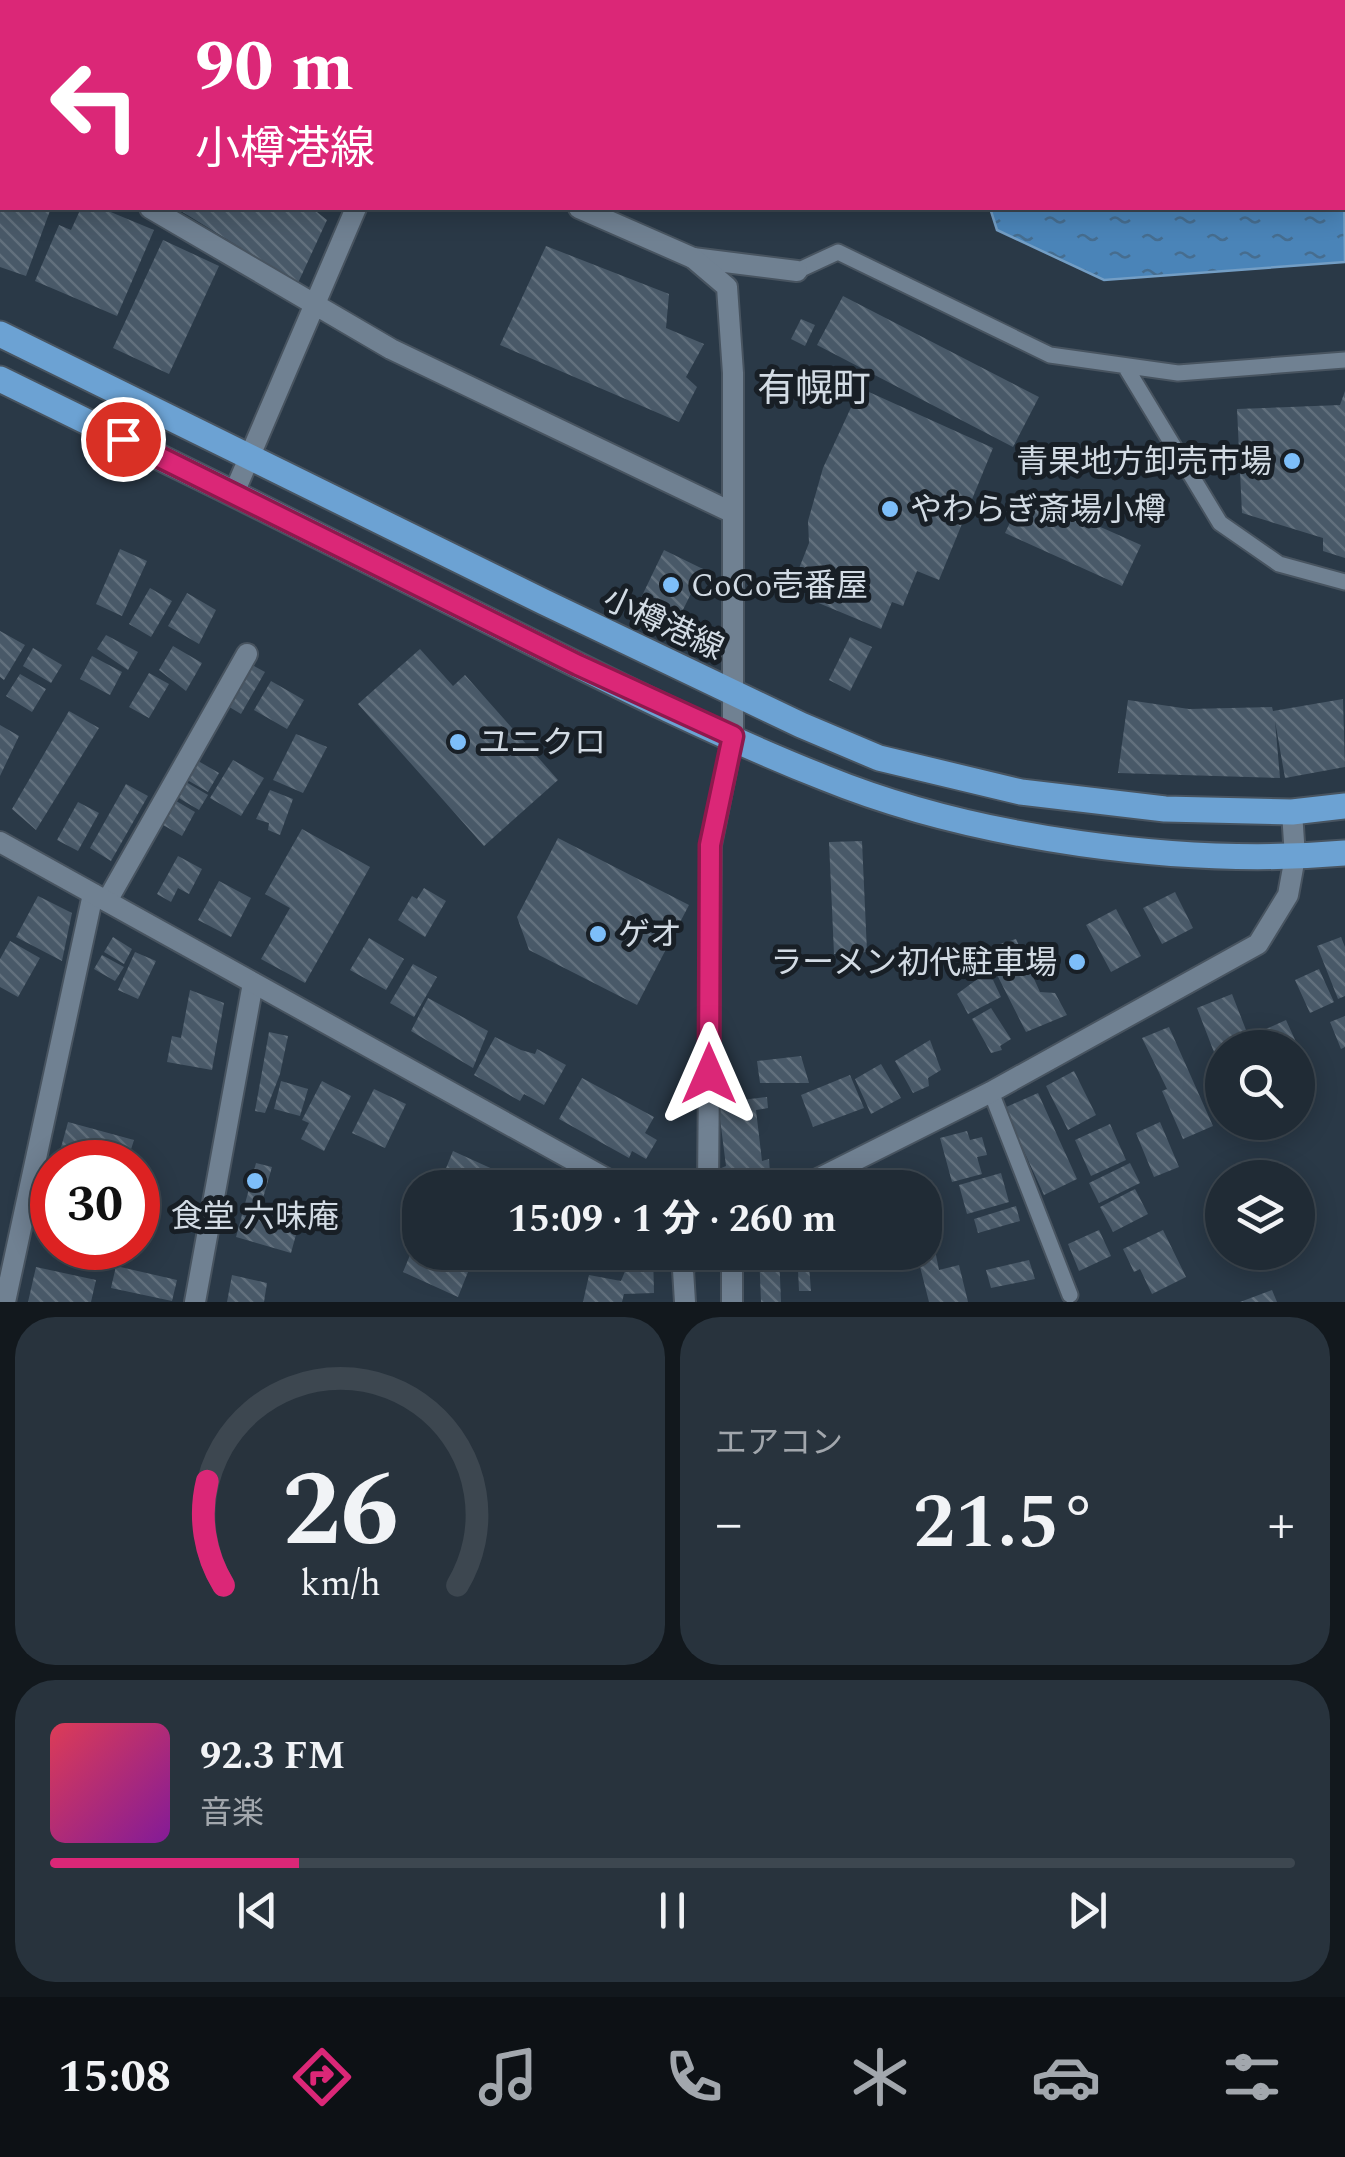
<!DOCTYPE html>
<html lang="ja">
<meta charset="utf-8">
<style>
body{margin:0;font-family:Spectral,"Noto Sans JP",serif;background:#28333d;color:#f1f3f6;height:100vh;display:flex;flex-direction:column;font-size:38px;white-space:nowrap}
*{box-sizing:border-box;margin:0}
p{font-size:32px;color:#a2a7ad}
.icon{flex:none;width:55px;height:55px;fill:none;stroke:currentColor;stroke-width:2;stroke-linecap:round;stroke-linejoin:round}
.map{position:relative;height:1302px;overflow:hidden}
.drawer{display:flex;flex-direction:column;gap:15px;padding:15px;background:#12181d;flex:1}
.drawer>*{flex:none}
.hud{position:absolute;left:0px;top:0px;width:1345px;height:210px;box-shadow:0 5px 25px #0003,0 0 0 2px #3d4750;background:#db2777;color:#fff;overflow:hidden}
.tools{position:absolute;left:1205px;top:1030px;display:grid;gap:20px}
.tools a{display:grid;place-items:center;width:110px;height:110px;border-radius:50%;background:#202b35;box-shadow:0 5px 25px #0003,0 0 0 2px #3d4750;font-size:50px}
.speed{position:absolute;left:30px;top:1140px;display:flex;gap:20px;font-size:50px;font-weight:700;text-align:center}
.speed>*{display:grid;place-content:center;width:130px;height:130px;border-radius:50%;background:#202b35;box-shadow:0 5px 25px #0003,0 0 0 2px #3d4750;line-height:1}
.speed .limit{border:15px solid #d22;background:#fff;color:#111}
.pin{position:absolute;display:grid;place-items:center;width:85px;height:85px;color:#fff;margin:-42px;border:5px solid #fff;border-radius:50%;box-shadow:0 2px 10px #0007}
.me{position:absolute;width:110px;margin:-55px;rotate:0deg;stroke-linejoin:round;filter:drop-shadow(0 0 8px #0008)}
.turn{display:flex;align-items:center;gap:35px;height:210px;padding:0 30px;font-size:45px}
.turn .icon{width:130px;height:130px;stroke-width:2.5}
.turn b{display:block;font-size:70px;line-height:85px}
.big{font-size:75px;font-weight:700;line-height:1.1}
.drawer .card{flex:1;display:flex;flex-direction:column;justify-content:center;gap:15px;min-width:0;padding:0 35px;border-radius:40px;background:#28333d}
.drawer .dial{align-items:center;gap:0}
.dial svg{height:260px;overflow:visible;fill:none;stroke:#3d4750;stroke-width:7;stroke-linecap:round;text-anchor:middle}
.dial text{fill:#f1f3f6;stroke:none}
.song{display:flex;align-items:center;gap:30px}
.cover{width:120px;height:120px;border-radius:15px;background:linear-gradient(135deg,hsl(350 70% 55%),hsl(290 70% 35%))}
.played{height:10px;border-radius:5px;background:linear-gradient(90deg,#db2777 20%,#3d4750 20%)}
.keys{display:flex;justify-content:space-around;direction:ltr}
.heat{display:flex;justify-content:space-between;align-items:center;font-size:55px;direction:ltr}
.drawer .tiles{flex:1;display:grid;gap:15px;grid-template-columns:1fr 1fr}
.card:last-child{grid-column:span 2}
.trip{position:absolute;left:402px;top:1170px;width:540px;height:100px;border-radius:40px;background:#202b35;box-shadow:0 5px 25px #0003,0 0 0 2px #3d4750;font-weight:700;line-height:100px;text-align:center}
.tab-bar{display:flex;height:160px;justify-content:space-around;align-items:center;background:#0d1115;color:#a2a7ad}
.tab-bar .icon{width:70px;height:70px}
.tab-bar .active{color:#db2777}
.tab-bar b{font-size:45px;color:#f1f3f6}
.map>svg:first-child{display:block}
.water{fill:url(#water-ripples);stroke:#739ec5;stroke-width:2.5}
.building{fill:url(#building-back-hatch)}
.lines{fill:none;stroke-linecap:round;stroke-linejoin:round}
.service-casing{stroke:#485460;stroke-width:19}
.minor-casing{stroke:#485460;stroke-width:24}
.tertiary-casing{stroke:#485460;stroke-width:24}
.primary-casing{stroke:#485460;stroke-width:29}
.service{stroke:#708192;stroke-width:15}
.minor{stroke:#708192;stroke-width:20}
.tertiary{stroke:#708192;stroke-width:20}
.primary{stroke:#6ca2d3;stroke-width:25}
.route-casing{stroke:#8e194d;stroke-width:25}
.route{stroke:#db2777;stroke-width:18}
.poi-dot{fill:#7dbef9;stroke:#181f26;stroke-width:4}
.labels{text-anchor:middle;stroke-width:10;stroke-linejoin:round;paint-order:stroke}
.poi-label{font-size:32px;fill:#d2dbe4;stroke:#181f26;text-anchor:start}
.street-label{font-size:32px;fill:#d2dbe4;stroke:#181f26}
.quarter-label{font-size:38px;fill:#d2dbe4;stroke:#181f26}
</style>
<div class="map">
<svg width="1345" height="1302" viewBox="0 0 1345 1302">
<defs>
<pattern id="water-ripples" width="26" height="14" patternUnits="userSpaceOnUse" patternTransform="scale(2.5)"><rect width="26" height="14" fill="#4a84b8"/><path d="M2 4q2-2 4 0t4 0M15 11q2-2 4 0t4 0" fill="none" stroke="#466d8f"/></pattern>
<pattern id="building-back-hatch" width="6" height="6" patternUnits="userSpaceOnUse" patternTransform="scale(2.5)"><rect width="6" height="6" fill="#495968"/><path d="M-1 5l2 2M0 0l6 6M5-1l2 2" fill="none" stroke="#62707d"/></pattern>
</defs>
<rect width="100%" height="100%" fill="#2a3947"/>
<path class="water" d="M914,0H1075L1076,2H926Z
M1343,108L1345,262L1104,280L997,230L990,208H1342Z"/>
<path class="building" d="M0,208H51L26,276L0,267Z
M81,208H101L154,230L117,316L35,281L59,225L71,230Z
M176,208H312L327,220L298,283Z
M163,240L219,266L169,374L113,348Z
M546,246L669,294L666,328L704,344L686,377L697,387L679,422L500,345Z
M843,296L1039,397L1013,447L817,345Z
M801,319L815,325L805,346L791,339Z
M860,388L993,448L939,580L917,571L903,606L892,602L881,629L809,599L817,579L798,571L809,543L808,521L823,468Z
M1345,391V558L1323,551V538L1242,513L1237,409L1340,405Z
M1024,493L1141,545L1122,586L1005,533Z
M120,549L147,561L122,616L96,604Z
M664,550L703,569L678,620L639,602Z
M150,588L172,601L151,637L129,624Z
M187,593L216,610L199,644L168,626Z
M0,631L25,645L4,680L0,677Z
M106,635L138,652L128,670L97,649Z
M850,637L872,647L850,691L829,680Z
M173,646L202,663L186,691L159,670Z
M33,648L62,665L51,683L23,666Z
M420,649L453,686L465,675L558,780L484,846L358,704Z
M92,656L122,672L110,695L80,679Z
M245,661L265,672L241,714L221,702Z
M149,673L169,684L149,718L129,707Z
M20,674L46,689L32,712L6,696Z
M271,681L304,700L287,729L254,710Z
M1343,699L1345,767L1285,778L1275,721L1280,778L1118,773L1128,700L1189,709L1272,707L1273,711Z
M69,711L99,728L36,830L12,809Z
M0,725L19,736L0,776Z
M296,734L327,747L303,793L273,780Z
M193,758L219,773L208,792L182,777Z
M233,760L264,778L241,816L210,798Z
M181,779L208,795L199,810L172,794Z
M126,784L148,796L111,861L90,848Z
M270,790L293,799L280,835L268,830L269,823L256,819Z
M171,798L195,812L182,836L158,822Z
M78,802L99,813L78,851L57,840Z
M302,829L370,867L305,983L261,959L290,908L265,894Z
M558,838L689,905L637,1005L529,950L517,917Z
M862,841L867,952L834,954L829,842Z
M178,856L202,869L189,894L178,888L171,902L157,894Z
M219,881L251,898L231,937L198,920Z
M424,888L446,901L425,937L398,920L412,896L417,899Z
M1175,892L1193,928L1162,944L1143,908Z
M38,896L72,913L62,961L16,937Z
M1116,909L1141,956L1111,972L1086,925Z
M113,937L132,949L124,964L104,952Z
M1341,937L1345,947V996L1338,999L1317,946Z
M369,938L404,959L386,990L350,970Z
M1016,939L1040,992L1055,993L1067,1015L1026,1032L984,949Z
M10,941L40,958L18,997L0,987V959Z
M135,952L156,961L138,999L118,990Z
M102,955L124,967L115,981L94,969Z
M413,964L437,977L414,1017L390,1003Z
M1319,969L1334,1002L1310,1013L1295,980Z
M983,975L993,980L1001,997L968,1014L957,994Z
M190,990L224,1003L212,1070L167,1062L172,1036L181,1038Z
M1232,994L1253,1048H1222V1073L1197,1008Z
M428,998L488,1031L473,1068L411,1031Z
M991,1008L1011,1039L1000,1046L1002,1050L991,1053L972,1019Z
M1345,1016V1047L1341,1049L1330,1022Z
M1286,1020L1312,1077L1298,1083V1048H1275L1266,1029Z
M1169,1027L1213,1126L1183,1139L1162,1091L1167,1089L1142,1038Z
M269,1032L288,1036L280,1074L265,1113L255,1111Z
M495,1037L521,1050L535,1054L537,1049L566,1065L544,1105L524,1094L520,1101L474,1075Z
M930,1040L941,1070L928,1078L929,1086L913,1093L895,1061Z
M801,1056L809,1083H760L757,1061Z
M881,1064L901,1098L871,1114L855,1079Z
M1074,1071L1096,1115L1068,1130L1046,1086Z
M850,1075L864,1108L813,1127L801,1095Z
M582,1078L654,1117L645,1133L657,1140L646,1159L632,1151L629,1158L559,1119Z
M281,1081L308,1089L300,1116L274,1109Z
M322,1081L351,1096L324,1151L301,1139L309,1123L302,1120Z
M374,1089L406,1104L385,1148L352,1133Z
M1038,1093L1077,1179L1044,1195L1004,1108Z
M767,1097L768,1108L756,1110L762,1161L769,1159L770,1173L721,1179L719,1169L726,1166L718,1103Z
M68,1122L134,1140L127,1162H57Z
M1160,1122L1179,1167L1154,1177L1136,1133Z
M1110,1124L1126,1160L1091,1176L1075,1140Z
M967,1131L970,1140L982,1137L987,1155L977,1157L982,1174L952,1182L940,1138Z
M453,1151L508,1176L503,1188H438Z
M256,1163L272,1167L257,1219L297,1231L291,1253L236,1237Z
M1130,1163L1140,1183L1099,1203L1089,1183Z
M1001,1173L1009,1202L967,1214L959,1185Z
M1135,1189L1148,1214L1113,1232L1100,1207Z
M1016,1206L1020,1221L978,1233L974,1219Z
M1099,1230L1111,1256L1079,1271L1068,1244Z
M1163,1230L1186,1277L1152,1294L1140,1269L1134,1272L1123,1249Z
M420,1231V1252H476L458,1297L403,1272Z
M935,1250L939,1270L959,1265L968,1302H929L917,1255Z
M599,1252H626L617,1272L595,1262Z
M633,1252H653L654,1293L624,1294L622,1302H583L589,1275L621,1281Z
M759,1252H779L781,1302H761Z
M784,1252H808L811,1291H799L798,1270L785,1271Z
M1029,1260L1035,1279L991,1288L986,1270Z
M116,1266L177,1280L172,1301L111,1288Z
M36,1267L96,1280L91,1302H28Z
M232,1275L267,1283L264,1302H227Z
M1272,1290L1277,1302H1240Z"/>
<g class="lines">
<defs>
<path id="service" d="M797,271L838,252L1050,355L1178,373L1345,360
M1125,366L1220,523L1279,564L1345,582
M991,1092L1070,1295"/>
<path id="minor" d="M0,7L2,0
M0,154H2
M150,208L391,349L731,512
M693,258L797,271
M234,493L356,208
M107,901L247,654
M708,1188L711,845L733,736
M5,1302L93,894
M195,1302L253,983"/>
<path id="tertiary" d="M127,0L133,2
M579,208L693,258L727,287L733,373V736
M0,842L623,1188
M800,1188L991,1092L1258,944L1288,895L1295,857L1292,812
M724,1252L732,1267V1302
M685,1302L683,1270L693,1252"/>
<path id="primary" d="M0,334L544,602L801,725L879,758L1021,792L1165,809L1292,812L1345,806
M0,379C152,453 304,528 455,604C576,664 699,728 825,778C975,839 1184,867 1345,853"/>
</defs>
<use href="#service" class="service-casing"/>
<use href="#minor" class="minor-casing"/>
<use href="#tertiary" class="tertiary-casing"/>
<use href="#primary" class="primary-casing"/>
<use href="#service" class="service"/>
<use href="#minor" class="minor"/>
<use href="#tertiary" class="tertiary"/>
<use href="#primary" class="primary"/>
</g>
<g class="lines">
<defs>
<path id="route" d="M123,439L578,665L733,736L710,845L709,1074"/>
</defs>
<use href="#route" class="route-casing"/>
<use href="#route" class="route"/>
</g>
<g class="poi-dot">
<circle cx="1292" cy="461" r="10"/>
<circle cx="890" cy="509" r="10"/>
<circle cx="671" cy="585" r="10"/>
<circle cx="458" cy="742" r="10"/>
<circle cx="598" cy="934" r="10"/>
<circle cx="1077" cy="962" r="10"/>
<circle cx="255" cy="1181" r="10"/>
</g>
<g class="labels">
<g class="poi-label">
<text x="1272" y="472" text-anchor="end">青果地方卸売市場</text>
<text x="910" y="520">やわらぎ斎場小樽</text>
<text x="691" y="596">CoCo壱番屋</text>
<text x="478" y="753">ユニクロ</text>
<text x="618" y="945">ゲオ</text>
<text x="1057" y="973" text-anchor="end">ラーメン初代駐車場</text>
<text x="255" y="1227" text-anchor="middle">食堂 六味庵</text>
</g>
<g class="street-label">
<text transform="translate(664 623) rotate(25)" y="11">小樽港線</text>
</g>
<g class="quarter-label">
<text x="814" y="401">有幌町</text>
</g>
</g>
</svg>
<div class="tools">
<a><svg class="icon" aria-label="search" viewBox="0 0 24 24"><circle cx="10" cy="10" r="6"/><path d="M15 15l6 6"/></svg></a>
<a><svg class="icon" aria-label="layers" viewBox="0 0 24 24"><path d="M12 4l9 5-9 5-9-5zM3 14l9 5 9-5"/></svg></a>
</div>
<div class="speed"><div class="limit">30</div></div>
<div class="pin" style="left:123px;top:439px;background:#d93025"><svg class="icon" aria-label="arrive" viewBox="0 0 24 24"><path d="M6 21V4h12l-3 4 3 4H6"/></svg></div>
<svg class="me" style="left:709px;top:1074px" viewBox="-20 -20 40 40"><path d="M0-17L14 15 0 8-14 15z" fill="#db2777" stroke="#fff" stroke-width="4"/></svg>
<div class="trip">15:09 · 1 分 · 260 m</div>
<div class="hud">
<div class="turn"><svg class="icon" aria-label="left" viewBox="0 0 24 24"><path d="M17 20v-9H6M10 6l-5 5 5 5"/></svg><div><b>90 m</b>小樽港線</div></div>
</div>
</div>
<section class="drawer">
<div class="tiles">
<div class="card dial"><svg viewBox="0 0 100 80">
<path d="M14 69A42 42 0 1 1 86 69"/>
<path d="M14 69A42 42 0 0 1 9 37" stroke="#db2777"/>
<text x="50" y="56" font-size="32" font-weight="700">26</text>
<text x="50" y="72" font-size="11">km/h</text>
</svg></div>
<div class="card"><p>エアコン</p>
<div class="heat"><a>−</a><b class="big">21.5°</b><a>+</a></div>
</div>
<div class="card">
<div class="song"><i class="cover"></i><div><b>92.3 FM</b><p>音楽</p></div></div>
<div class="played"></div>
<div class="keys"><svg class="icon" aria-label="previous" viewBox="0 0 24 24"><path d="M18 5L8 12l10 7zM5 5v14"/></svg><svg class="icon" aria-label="pause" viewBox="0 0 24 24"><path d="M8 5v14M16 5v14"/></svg><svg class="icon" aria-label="next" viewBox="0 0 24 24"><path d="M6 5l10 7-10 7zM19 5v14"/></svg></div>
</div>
</div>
</section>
<nav class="tab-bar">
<b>15:08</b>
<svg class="icon active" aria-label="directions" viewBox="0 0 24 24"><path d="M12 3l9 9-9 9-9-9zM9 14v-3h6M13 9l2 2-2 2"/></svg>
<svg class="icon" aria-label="music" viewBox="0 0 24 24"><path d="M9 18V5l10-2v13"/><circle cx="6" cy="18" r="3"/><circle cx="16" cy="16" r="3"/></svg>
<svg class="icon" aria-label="phone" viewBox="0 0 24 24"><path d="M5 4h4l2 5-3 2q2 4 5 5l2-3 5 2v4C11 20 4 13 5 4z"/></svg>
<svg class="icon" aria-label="climate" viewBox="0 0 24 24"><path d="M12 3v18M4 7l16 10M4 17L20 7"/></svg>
<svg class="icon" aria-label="car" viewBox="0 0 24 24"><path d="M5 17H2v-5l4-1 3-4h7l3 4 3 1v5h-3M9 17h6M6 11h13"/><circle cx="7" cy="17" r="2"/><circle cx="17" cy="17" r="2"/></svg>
<svg class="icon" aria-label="filters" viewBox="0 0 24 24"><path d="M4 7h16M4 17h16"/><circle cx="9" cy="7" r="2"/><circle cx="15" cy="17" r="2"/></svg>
</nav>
